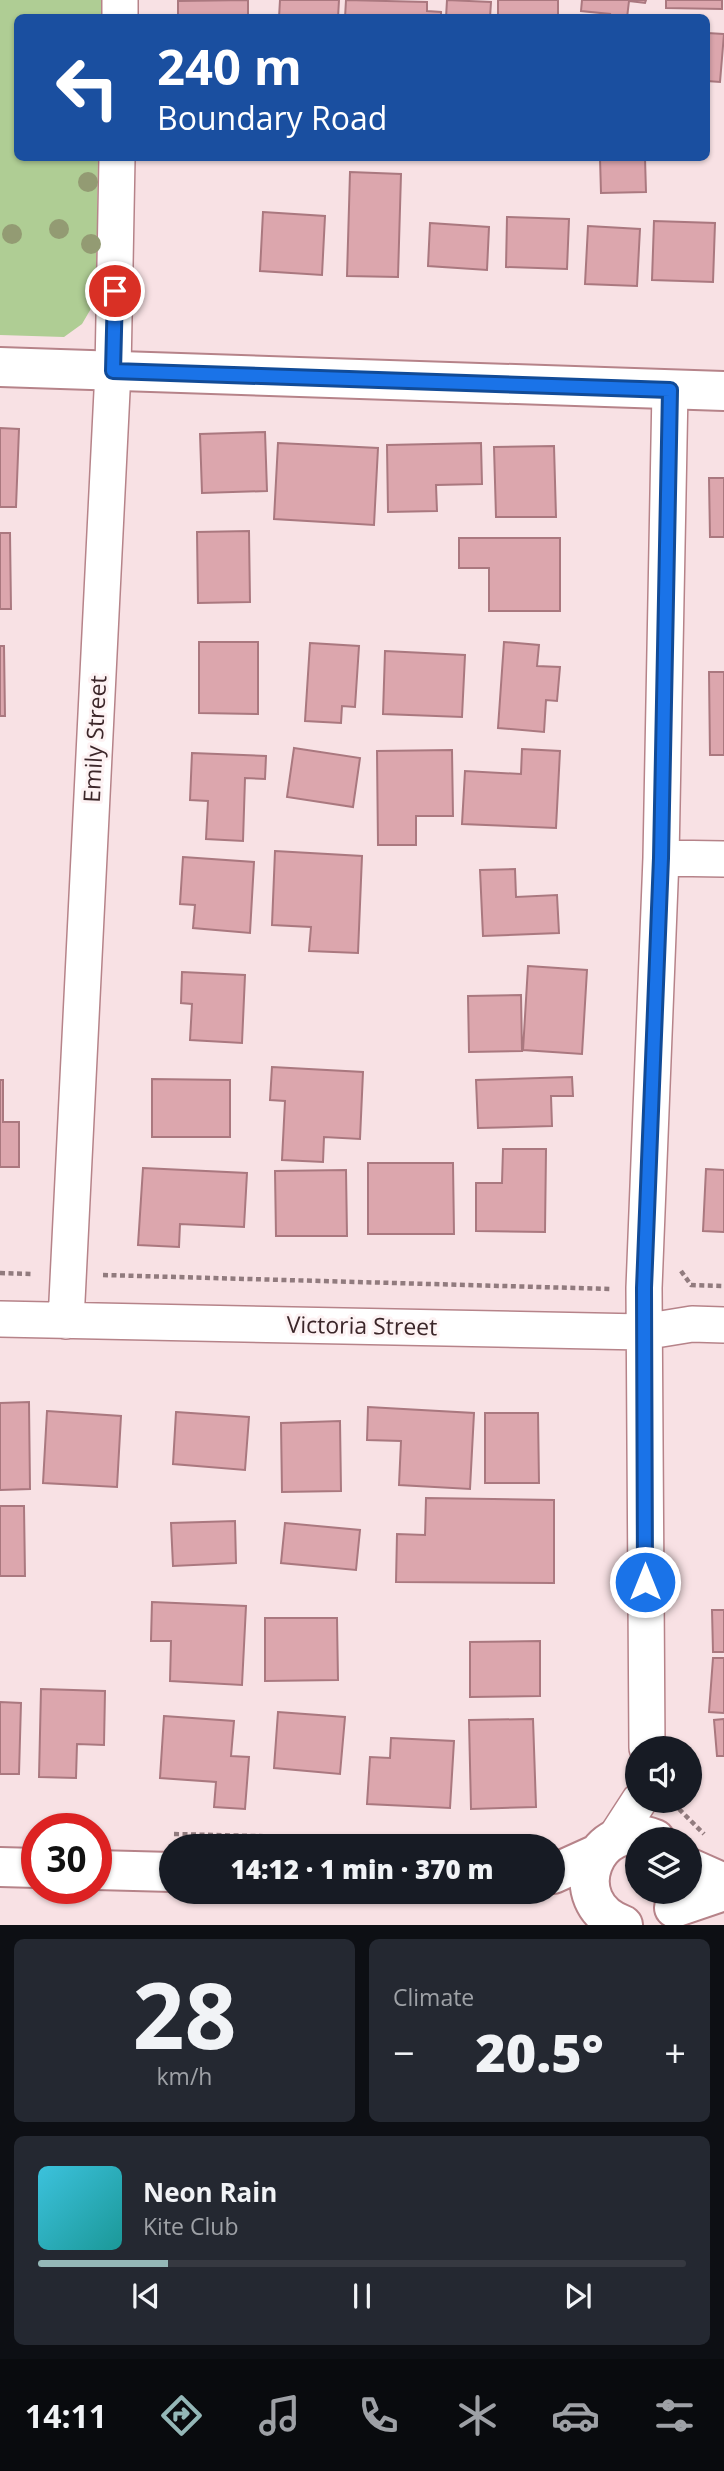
<!DOCTYPE html>
<meta charset="utf-8">
<style>
body{margin:0;font-family:"Open Sans",sans-serif;background:#242831;color:#f1f3f6;height:100vh;display:flex;flex-direction:column;font-size:26px;white-space:nowrap}
*{box-sizing:border-box;margin:0}
p{font-size:23px;color:#9ea1a6}
.icon{flex:none;width:38px;height:38px;fill:none;stroke:currentColor;stroke-width:2;stroke-linecap:round;stroke-linejoin:round}
.map{position:relative;height:1925px;overflow:hidden}
.sheet{display:flex;flex-direction:column;gap:14px;padding:14px;background:#0d0f14;flex:1}
.sheet>*{flex:none}
.banner{position:absolute;left:14px;top:14px;width:696px;height:147px;border-radius:10px;box-shadow:0 2px 5px #0004;background:#1a4fa0;color:#fff;overflow:hidden}
.tools{position:absolute;left:625px;top:1736px;display:grid;gap:14px}
.tools a{display:grid;place-items:center;width:77px;height:77px;border-radius:50%;background:#171b24;box-shadow:0 2px 5px #0004;font-size:35px}
.speed{position:absolute;left:21px;top:1813px;display:flex;gap:14px;font-size:35px;font-weight:700;text-align:center}
.speed>*{display:grid;place-content:center;width:91px;height:91px;border-radius:50%;background:#171b24;box-shadow:0 2px 5px #0004;line-height:1}
.speed .limit{border:10px solid #d22;background:#fff;color:#111}
.pin{position:absolute;display:grid;place-items:center;width:60px;height:60px;color:#fff;margin:-30px;border:4px solid #fff;border-radius:50%;box-shadow:0 2px 7px #0007}
.me{position:absolute;width:77px;margin:-38px;rotate:0deg;stroke-linejoin:round;filter:drop-shadow(0 0 5px #0008)}
.turn{display:flex;align-items:center;gap:24px;height:147px;padding:0 28px;font-size:32px}
.turn .icon{width:91px;height:91px;stroke-width:2.5}
.turn b{display:block;font-size:49px;line-height:60px}
.big{font-size:52px;font-weight:800;line-height:1.1}
.sheet .widget{flex:1;display:flex;flex-direction:column;justify-content:center;gap:10px;min-width:0;padding:0 24px;border-radius:10px;background:#242831}
.sheet .dial{align-items:center;gap:0}
.dial b{font-size:91px;line-height:1}
.song{display:flex;align-items:center;gap:21px}
.cover{width:84px;height:84px;border-radius:10px;background:linear-gradient(135deg,hsl(190 70% 55%),hsl(180 70% 35%))}
.played{height:7px;border-radius:4px;background:linear-gradient(90deg,#94b7b7 20%,#363941 20%)}
.keys{display:flex;justify-content:space-around;direction:ltr}
.heat{display:flex;justify-content:space-between;align-items:center;font-size:38px;direction:ltr}
.sheet .tiles{flex:1;display:grid;gap:14px;grid-template-columns:1fr 1fr}
.widget:last-child{grid-column:span 2}
.trip{position:absolute;left:159px;top:1834px;width:406px;height:70px;border-radius:35px;background:#171b24;box-shadow:0 2px 5px #0004;font-weight:800;line-height:70px;text-align:center}
.dock{display:flex;height:112px;justify-content:space-around;align-items:center;background:#090b0e;color:#9ea1a6}
.dock .icon{width:49px;height:49px}
.dock .on{color:#94b7b7}
.dock b{font-size:32px;color:#f1f3f6}
.map>svg:first-child{display:block}
.green{fill:#afcd94}
.building{fill:#dca6ad;stroke:#aa787f;stroke-width:2}
.lines{fill:none;stroke-linecap:round;stroke-linejoin:round}
.street-casing{stroke:#b68389;stroke-width:38}
.secondary-casing{stroke:#b68389;stroke-width:42}
.path{stroke:#917b7e;stroke-width:4.5;stroke-dasharray:5 3.5;stroke-linecap:butt}
.street{stroke:#fff;stroke-width:35}
.secondary{stroke:#fff;stroke-width:38}
.tree{fill:#939b73}
.route-casing{stroke:#114b97;stroke-width:18}
.route{stroke:#1a73e8;stroke-width:12}
.labels{text-anchor:middle;stroke-width:6;stroke-linejoin:round;paint-order:stroke}
.street-label{font-size:23px;fill:#3b2629;stroke:#fdf2f3}
</style>
<div class="map">
<svg width="724" height="1925" viewBox="0 0 724 1925">
<rect width="100%" height="100%" fill="#f8e1e4"/>
<path class="green" d="M0,0H101V17L18,18V158H98L96,300L82,324L64,337L0,335Z"/>
<path class="building" d="M248,0V18H178V1Z
M280,0H339L338,18H279Z
M346,0L427,2V11L441,12V18H345Z
M447,0L491,2L490,18H446Z
M498,0H558V18H498Z
M582,0H646L645,3L629,1L627,18H609L610,14L581,11Z
M666,0H722V9L666,8Z
M707,33L724,34L720,82L707,81Z
M600,158H645L646,192L601,193Z
M350,172L401,174L398,277L347,276Z
M263,212L325,216L322,275L260,271Z
M507,217L569,219L567,269L506,267Z
M654,221L715,223L713,282L652,280Z
M430,223L489,227L487,270L428,266Z
M588,226L640,229L637,286L585,284Z
M0,428L19,429L16,507H0Z
M265,432L267,491L202,493L200,434Z
M278,443L378,448L374,525L274,519Z
M481,443L482,484L436,485L437,511L388,512L387,445Z
M554,446L556,517H496L494,447Z
M709,478H724V537H710Z
M249,531L250,602L198,603L197,532Z
M0,533H10L11,609H0Z
M459,538H560V611H489V568H459Z
M199,642H258V714L199,713Z
M504,642L539,645L537,666L560,667L557,701L546,700L544,732L498,728Z
M310,643L359,646L355,707L342,706L341,723L305,721Z
M0,646H4L5,716H0Z
M385,651L465,655L462,717L383,714Z
M709,672H724V755H710Z
M294,748L360,758L353,807L287,797Z
M522,749L560,751L556,828L462,824L465,771L521,774Z
M452,750L453,816H416V845H378L377,751Z
M192,753L266,756L265,779L245,778L243,841L206,839L208,801L190,800Z
M275,851L362,856L358,953L309,951L311,927L272,925Z
M183,857L254,862L250,933L193,928L195,905L180,904Z
M515,869L516,897L557,895L559,933L483,936L480,870Z
M528,966L587,970L582,1054L523,1050Z
M182,972L245,975L242,1043L190,1040L192,1004L181,1003Z
M521,995L522,1051L469,1052L468,996Z
M272,1067L363,1072L360,1139L324,1137L323,1162L282,1160L285,1101L270,1100Z
M572,1077L573,1096H551L552,1126L478,1128L476,1080Z
M152,1079L230,1080V1137H152Z
M0,1080H3V1122H19V1167H0Z
M503,1149H546L545,1232L476,1231V1183H502Z
M368,1163H453L454,1234H368Z
M143,1168L247,1173L244,1227L180,1224L179,1247L138,1245Z
M706,1169L724,1170V1232L703,1231Z
M346,1170L347,1236H276L275,1171Z
M29,1402L30,1489L0,1490V1403Z
M368,1407L474,1413L470,1489L399,1485L401,1441L367,1440Z
M47,1411L121,1416L117,1487L43,1483Z
M176,1412L249,1417L245,1470L173,1464Z
M485,1413H538L539,1483H485Z
M340,1421L341,1491L282,1492L281,1423Z
M426,1498L554,1500V1583L396,1582L397,1534L425,1535Z
M0,1506H24L25,1576H0Z
M235,1521L236,1563L173,1566L171,1523Z
M285,1523L360,1530L356,1570L281,1563Z
M152,1602L246,1606L242,1685L170,1681L171,1641H151Z
M712,1610H724V1652H713Z
M265,1618H337L338,1680L265,1681Z
M540,1641V1696L470,1697V1642Z
M713,1658H724V1713L709,1712Z
M41,1689L105,1691L104,1745L77,1744L76,1778L39,1777Z
M0,1702L21,1703L19,1774H0Z
M278,1712L345,1717L340,1774L274,1768Z
M164,1716L234,1721L231,1756L249,1757L245,1809L214,1807L216,1782L160,1778Z
M533,1719L536,1807L471,1809L469,1720Z
M724,1719V1756H717L714,1720Z
M391,1738L454,1741L450,1808L367,1804L370,1757L390,1758Z"/>
<g class="lines">
<defs>
<path id="street" d="M120,18V0
M661,858L724,859
M0,1319L643,1332L692,1324L724,1325
M66,1321L113,371L117,158
M647,1748L644,1288L661,858L670,390
M615,1838L639,1801"/>
<path id="secondary" d="M0,367L724,391
M0,1867L37,1868
M690,1868L724,1883
M96,1870L172,1872
M553,1874L595,1855
M674,1908L724,1891
M623,1925C561,1903 594,1814 655,1839"/>
</defs>
<use href="#street" class="street-casing"/>
<use href="#secondary" class="secondary-casing"/>
<path class="path" d="M681,1271L691,1285L724,1286
M0,1273L34,1274
M103,1275L612,1289
M673,1803L704,1834
M174,1834L536,1843"/>
<use href="#street" class="street"/>
<use href="#secondary" class="secondary"/>
</g>
<g class="tree">
<circle cx="88" cy="182" r="10"/>
<circle cx="59" cy="229" r="10"/>
<circle cx="12" cy="234" r="10"/>
<circle cx="91" cy="244" r="10"/>
</g>
<g class="lines">
<defs>
<path id="route" d="M115,291L113,371L670,390L661,858L644,1288L645,1582"/>
</defs>
<use href="#route" class="route-casing"/>
<use href="#route" class="route"/>
</g>
<g class="labels">
<g class="street-label">
<text transform="translate(95 739) rotate(-87)" y="8">Emily Street</text>
<text transform="translate(362 1326) rotate(1)" y="8">Victoria Street</text>
</g>
</g>
</svg>
<div class="tools">
<a><svg class="icon" aria-label="sound" viewBox="0 0 24 24"><path d="M4 9h4l5-4v14l-5-4H4zM17 9q2 3 0 6"/></svg></a>
<a><svg class="icon" aria-label="layers" viewBox="0 0 24 24"><path d="M12 4l9 5-9 5-9-5zM3 14l9 5 9-5"/></svg></a>
</div>
<div class="speed"><div class="limit">30</div></div>
<div class="pin" style="left:115px;top:291px;background:#d93025"><svg class="icon" aria-label="arrive" viewBox="0 0 24 24"><path d="M6 21V4h12l-3 4 3 4H6"/></svg></div>
<svg class="me" style="left:645px;top:1582px" viewBox="-20 -20 40 40"><circle r="17" fill="#1a73e8" stroke="#fff" stroke-width="3"/><path d="M0-11L8 9 0 5-8 9z" fill="#fff"/></svg>
<div class="trip">14:12 · 1 min · 370 m</div>
<div class="banner">
<div class="turn"><svg class="icon" aria-label="left" viewBox="0 0 24 24"><path d="M17 20v-9H6M10 6l-5 5 5 5"/></svg><div><b>240 m</b>Boundary Road</div></div>
</div>
</div>
<section class="sheet">
<div class="tiles">
<div class="widget dial"><b>28</b><p>km/h</p></div>
<div class="widget"><p>Climate</p>
<div class="heat"><a>−</a><b class="big">20.5°</b><a>+</a></div>
</div>
<div class="widget">
<div class="song"><i class="cover"></i><div><b>Neon Rain</b><p>Kite Club</p></div></div>
<div class="played"></div>
<div class="keys"><svg class="icon" aria-label="previous" viewBox="0 0 24 24"><path d="M18 5L8 12l10 7zM5 5v14"/></svg><svg class="icon" aria-label="pause" viewBox="0 0 24 24"><path d="M8 5v14M16 5v14"/></svg><svg class="icon" aria-label="next" viewBox="0 0 24 24"><path d="M6 5l10 7-10 7zM19 5v14"/></svg></div>
</div>
</div>
</section>
<nav class="dock">
<b>14:11</b>
<svg class="icon on" aria-label="directions" viewBox="0 0 24 24"><path d="M12 3l9 9-9 9-9-9zM9 14v-3h6M13 9l2 2-2 2"/></svg>
<svg class="icon" aria-label="music" viewBox="0 0 24 24"><path d="M9 18V5l10-2v13"/><circle cx="6" cy="18" r="3"/><circle cx="16" cy="16" r="3"/></svg>
<svg class="icon" aria-label="phone" viewBox="0 0 24 24"><path d="M5 4h4l2 5-3 2q2 4 5 5l2-3 5 2v4C11 20 4 13 5 4z"/></svg>
<svg class="icon" aria-label="climate" viewBox="0 0 24 24"><path d="M12 3v18M4 7l16 10M4 17L20 7"/></svg>
<svg class="icon" aria-label="car" viewBox="0 0 24 24"><path d="M5 17H2v-5l4-1 3-4h7l3 4 3 1v5h-3M9 17h6M6 11h13"/><circle cx="7" cy="17" r="2"/><circle cx="17" cy="17" r="2"/></svg>
<svg class="icon" aria-label="filters" viewBox="0 0 24 24"><path d="M4 7h16M4 17h16"/><circle cx="9" cy="7" r="2"/><circle cx="15" cy="17" r="2"/></svg>
</nav>
